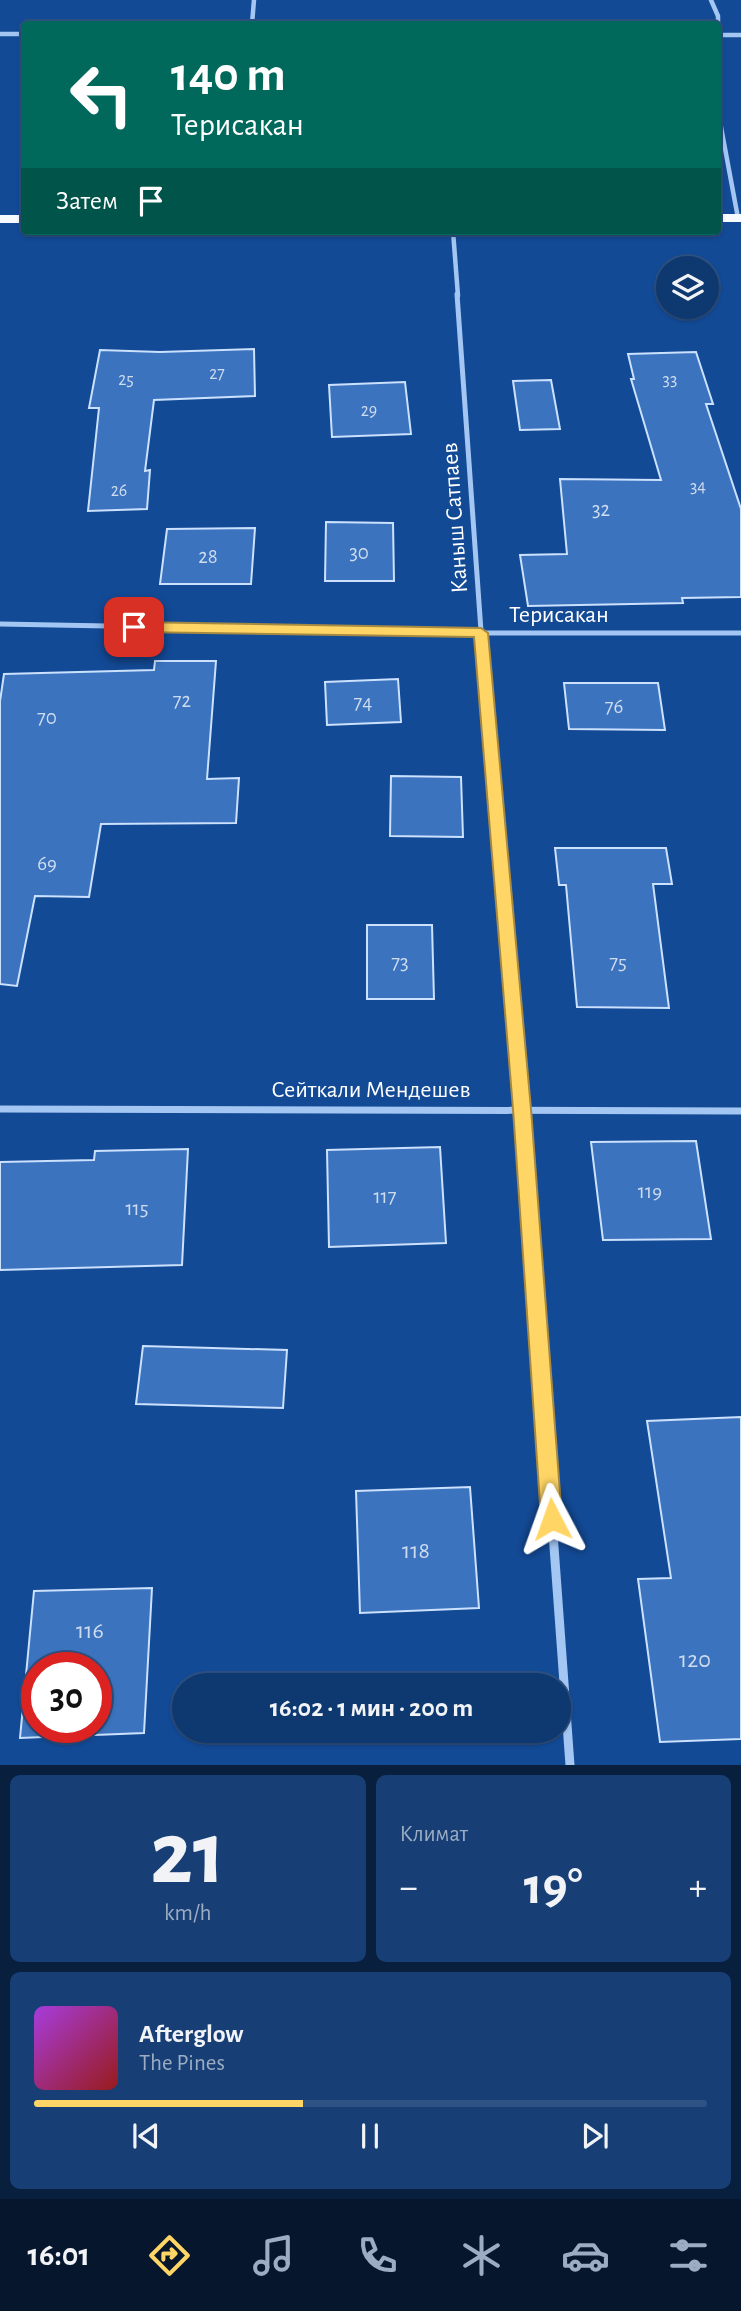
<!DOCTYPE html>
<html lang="ru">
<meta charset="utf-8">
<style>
body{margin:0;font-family:"Alegreya Sans",sans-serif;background:#173f75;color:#f1f3f6;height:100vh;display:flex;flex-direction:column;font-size:26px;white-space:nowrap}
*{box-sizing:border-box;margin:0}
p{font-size:23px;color:#9bacc3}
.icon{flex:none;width:38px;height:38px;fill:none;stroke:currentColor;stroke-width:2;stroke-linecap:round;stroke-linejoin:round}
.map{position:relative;height:1765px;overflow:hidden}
.side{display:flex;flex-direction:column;gap:10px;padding:10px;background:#081f3e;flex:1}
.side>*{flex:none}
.banner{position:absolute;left:21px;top:21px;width:700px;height:214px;border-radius:7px;box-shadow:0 2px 5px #0004,0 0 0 2px #2e5283;background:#00695c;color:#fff;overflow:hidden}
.controls{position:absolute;left:656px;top:256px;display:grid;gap:14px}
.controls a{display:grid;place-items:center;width:63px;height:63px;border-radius:50%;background:#0e3870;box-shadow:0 2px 5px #0004,0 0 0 2px #2e5283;font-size:35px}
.speed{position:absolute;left:21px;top:1652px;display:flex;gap:14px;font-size:35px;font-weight:700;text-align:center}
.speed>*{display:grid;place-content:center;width:91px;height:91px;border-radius:50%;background:#0e3870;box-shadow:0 2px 5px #0004,0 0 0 2px #2e5283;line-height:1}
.speed .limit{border:10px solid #d22;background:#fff;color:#111}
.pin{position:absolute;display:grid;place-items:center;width:60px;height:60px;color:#fff;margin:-30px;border-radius:14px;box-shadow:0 4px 10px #0006}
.me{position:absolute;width:77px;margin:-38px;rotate:356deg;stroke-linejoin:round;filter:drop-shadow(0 0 5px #0008)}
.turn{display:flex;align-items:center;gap:24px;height:147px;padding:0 35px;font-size:32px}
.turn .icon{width:91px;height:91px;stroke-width:2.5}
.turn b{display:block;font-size:49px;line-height:60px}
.then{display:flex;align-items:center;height:66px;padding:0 35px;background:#0003;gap:14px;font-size:26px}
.big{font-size:52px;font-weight:700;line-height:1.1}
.side .widget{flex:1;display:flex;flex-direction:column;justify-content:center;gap:10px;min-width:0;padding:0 24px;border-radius:10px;background:#173f75}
.side .dial{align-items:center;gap:0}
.dial b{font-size:91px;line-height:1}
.song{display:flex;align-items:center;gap:21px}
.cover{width:84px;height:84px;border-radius:10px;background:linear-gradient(135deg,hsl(280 70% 55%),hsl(0 70% 35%))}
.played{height:7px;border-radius:4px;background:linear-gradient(90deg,#ffd565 40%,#2e5283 40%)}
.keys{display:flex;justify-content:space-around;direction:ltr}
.heat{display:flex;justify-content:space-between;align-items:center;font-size:38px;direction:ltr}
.side .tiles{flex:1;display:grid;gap:10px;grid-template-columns:1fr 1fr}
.widget:last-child{grid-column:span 2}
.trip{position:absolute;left:172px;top:1673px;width:399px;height:70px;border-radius:35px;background:#0e3870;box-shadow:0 2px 5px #0004,0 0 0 2px #2e5283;font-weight:700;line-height:70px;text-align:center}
.tabs{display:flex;height:112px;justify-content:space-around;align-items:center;background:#06162d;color:#9bacc3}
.tabs .icon{width:49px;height:49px}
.tabs .selected{color:#ffd565}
.tabs b{font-size:32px;color:#f1f3f6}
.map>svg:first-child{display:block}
.building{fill:#3c73be;stroke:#cbe1fd;stroke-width:2;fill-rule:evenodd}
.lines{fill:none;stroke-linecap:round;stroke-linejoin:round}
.minor-far3{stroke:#a3c6f3;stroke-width:4.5}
.minor-far2{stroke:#a3c6f3;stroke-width:5}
.minor-far1{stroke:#a3c6f3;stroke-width:7}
.minor{stroke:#a3c6f3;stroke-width:9}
.trunk{fill:#f7faff;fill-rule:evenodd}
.route{fill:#ffd565;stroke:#a68a42;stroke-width:2}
.labels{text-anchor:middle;stroke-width:7;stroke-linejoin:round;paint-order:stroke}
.far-number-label{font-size:18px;fill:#cedcef}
.number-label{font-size:21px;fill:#cedcef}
.street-label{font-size:24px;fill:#fff;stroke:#134a96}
.near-number-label{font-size:24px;fill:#cedcef}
</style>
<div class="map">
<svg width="741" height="1765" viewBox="0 0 741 1765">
<rect width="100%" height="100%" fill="#134a96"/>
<path class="building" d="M254,349L255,396L154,400L145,471L150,470L147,509L88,511L99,408H89L100,350L160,352Z
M696,352L713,404H706L741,509V597L682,598L683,603L528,606L520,555L567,554L560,479L661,480L631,379H634L628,354Z
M551,380L560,429L520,430L513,381Z
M405,382L411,434L332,437L329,385Z
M326,522L393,523L394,581H325Z
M255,528L251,584H160L167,529Z
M155,661H216L207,779L239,778L236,823L101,824L89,897L35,896L17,986L0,984V701L4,674L154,670Z
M398,679L401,722L327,725L325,682Z
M564,683H658L665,730L569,729Z
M391,776L461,777L463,837L390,836Z
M555,848H666L672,884H653L669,1008L577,1007L566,885H559Z
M367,925H432L434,999H367Z
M696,1141L711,1239L603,1240L591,1142Z
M440,1147L446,1243L329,1247L327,1150Z
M188,1149L182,1265L0,1270V1162L94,1160L95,1151Z
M143,1346L287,1350L283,1408L136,1404Z
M741,1417V1739L660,1742L638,1579L671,1578L647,1421Z
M470,1487L479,1608L360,1613L356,1491Z
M152,1588L144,1733L20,1738L34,1591ZM37,1668H96V1727H37Z"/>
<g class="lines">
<path class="minor-far3" d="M711,0L718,16V26
M252,24L254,0
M0,34H24
M718,35H741
M718,111L738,218
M453,231L458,296"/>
<path class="minor-far2" d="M457,294L484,673
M0,624L481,633H741"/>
<path class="minor-far1" d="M484,671L525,1153
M0,1109L741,1111"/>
<path class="minor" d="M525,1151L570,1765"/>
<path class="trunk" d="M718,214H741V222H718Z
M0,215H24V223H0Z"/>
</g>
<path class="route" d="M134,622L481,628L488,633L531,1109L562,1519L559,1526L552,1529L544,1526L541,1519L513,1109L474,637L134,632L127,627Z"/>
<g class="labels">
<g class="far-number-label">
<text x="217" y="379">27</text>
<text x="126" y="385">25</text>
<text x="670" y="385">33</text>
<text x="369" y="416">29</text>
<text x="698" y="492">34</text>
<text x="119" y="496">26</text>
</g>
<g class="number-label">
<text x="601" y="516">32</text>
<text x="359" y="559">30</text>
<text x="208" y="563">28</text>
<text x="182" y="707">72</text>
<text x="363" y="709">74</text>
<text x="614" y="713">76</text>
<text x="47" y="724">70</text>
<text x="47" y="870">69</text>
<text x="400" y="969">73</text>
<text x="618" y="969">75</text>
<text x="650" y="1198">119</text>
<text x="385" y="1203">117</text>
<text x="137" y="1215">115</text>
</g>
<g class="street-label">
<text transform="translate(454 518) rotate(-94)" y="8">Каныш Сатпаев</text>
<text x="559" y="622">Терисакан</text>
<text x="371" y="1097">Сейткали Мендешев</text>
</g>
<g class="near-number-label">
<text x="416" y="1558">118</text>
<text x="90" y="1638">116</text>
<text x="695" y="1667">120</text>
</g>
</g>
</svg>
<div class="controls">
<a><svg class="icon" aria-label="layers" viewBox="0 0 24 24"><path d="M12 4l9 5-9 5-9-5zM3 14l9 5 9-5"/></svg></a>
</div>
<div class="speed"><div class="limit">30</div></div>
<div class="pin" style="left:134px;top:627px;background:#d93025"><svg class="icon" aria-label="arrive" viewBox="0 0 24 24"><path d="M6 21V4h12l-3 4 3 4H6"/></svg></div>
<svg class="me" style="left:552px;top:1519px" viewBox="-20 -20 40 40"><path d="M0-17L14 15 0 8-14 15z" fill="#ffd565" stroke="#fff" stroke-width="4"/></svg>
<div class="trip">16:02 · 1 мин · 200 m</div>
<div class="banner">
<div class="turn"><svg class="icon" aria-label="left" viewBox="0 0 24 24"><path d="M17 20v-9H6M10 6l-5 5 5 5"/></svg><div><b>140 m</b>Терисакан</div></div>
<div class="then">Затем<svg class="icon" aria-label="arrive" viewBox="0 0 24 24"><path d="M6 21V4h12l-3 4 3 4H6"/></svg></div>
</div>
</div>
<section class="side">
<div class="tiles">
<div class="widget dial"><b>21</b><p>km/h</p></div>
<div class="widget"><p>Климат</p>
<div class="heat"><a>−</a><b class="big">19°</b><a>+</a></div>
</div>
<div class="widget">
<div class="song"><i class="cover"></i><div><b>Afterglow</b><p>The Pines</p></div></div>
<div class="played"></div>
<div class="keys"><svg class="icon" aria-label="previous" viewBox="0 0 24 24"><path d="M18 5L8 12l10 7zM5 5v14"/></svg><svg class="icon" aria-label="pause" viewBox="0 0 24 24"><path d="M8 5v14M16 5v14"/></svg><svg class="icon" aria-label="next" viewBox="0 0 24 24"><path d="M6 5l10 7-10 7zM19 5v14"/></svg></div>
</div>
</div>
</section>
<nav class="tabs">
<b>16:01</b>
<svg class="icon selected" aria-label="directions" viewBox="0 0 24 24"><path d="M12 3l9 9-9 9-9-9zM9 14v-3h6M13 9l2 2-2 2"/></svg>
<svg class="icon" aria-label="music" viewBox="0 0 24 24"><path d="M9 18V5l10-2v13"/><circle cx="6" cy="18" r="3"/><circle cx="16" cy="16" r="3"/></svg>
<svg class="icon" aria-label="phone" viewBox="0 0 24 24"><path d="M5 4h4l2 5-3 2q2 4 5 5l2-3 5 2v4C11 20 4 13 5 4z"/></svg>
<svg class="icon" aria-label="climate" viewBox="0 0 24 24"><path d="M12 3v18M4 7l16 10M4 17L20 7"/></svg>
<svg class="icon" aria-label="car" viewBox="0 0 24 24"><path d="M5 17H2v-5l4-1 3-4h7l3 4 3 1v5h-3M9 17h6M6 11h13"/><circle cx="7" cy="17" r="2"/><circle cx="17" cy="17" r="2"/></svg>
<svg class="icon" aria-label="filters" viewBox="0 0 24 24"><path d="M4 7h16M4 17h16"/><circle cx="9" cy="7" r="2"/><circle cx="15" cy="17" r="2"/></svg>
</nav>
